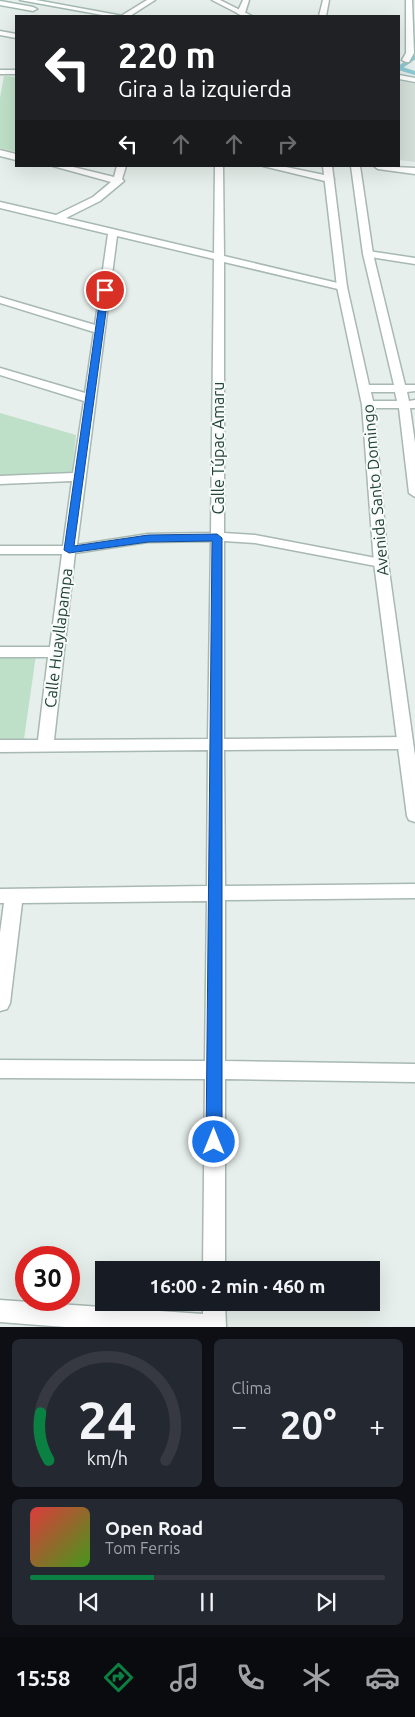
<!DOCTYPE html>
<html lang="es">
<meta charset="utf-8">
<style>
body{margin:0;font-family:Ubuntu,sans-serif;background:#242831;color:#f1f3f6;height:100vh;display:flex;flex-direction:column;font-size:19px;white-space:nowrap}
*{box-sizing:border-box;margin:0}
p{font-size:16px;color:#9ea1a6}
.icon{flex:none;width:28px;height:28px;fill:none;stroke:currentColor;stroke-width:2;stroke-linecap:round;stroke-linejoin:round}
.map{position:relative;height:1327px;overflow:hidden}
.side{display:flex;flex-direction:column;gap:12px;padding:12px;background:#0d0f14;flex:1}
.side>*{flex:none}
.guide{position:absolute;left:15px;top:15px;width:385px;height:152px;border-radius:0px;box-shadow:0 5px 20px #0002;background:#202124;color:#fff;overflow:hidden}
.speed{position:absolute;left:15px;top:1246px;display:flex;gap:10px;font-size:25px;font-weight:700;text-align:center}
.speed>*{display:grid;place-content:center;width:65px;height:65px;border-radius:50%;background:#171b24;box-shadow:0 5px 20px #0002;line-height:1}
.speed .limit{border:8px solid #d22;background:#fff;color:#111}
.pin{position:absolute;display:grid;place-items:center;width:42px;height:42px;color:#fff;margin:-21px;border:2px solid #fff;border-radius:50%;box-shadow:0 1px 5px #0007}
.me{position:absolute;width:55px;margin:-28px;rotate:0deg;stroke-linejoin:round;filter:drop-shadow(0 0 4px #0008)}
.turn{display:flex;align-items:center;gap:18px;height:105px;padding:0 20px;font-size:22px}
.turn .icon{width:65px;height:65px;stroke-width:2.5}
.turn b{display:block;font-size:35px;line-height:42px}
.lanes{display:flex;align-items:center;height:48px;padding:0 20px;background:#0003;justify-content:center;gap:25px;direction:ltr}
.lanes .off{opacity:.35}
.big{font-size:38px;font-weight:600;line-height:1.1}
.side .widget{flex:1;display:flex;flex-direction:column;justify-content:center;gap:8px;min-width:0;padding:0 18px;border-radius:8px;background:#242831}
.side .dial{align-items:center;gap:0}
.dial svg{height:130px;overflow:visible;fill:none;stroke:#363941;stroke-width:7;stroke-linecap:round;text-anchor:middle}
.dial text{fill:#f1f3f6;stroke:none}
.song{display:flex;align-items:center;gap:15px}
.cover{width:60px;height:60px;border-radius:8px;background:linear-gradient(135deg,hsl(0 70% 55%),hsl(100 70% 35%))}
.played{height:5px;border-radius:2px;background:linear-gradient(90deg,#0b8043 35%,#363941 35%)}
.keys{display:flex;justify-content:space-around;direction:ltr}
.heat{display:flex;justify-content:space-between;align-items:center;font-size:28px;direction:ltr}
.side .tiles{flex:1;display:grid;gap:12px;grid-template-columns:1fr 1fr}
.widget:last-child{grid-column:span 2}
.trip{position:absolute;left:95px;top:1261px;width:285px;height:50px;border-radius:0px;background:#171b24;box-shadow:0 5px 20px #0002;font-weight:600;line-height:50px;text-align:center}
.tabs{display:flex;height:80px;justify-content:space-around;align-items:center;background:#090b0e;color:#9ea1a6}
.tabs .icon{width:35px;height:35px}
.tabs .on{color:#0b8043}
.tabs b{font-size:22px;color:#f1f3f6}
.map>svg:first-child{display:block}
.built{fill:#d4dfda}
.green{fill:#bfe0c8}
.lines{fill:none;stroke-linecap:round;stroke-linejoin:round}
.stream{stroke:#8ec9d4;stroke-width:4}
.minor-casing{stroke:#a8b8b2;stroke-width:3}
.tertiary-casing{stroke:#a8b8b2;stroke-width:3}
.secondary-casing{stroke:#a4bbb3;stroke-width:3}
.minor{fill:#fff;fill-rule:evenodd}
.tertiary{fill:#fff;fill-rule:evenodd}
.secondary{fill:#fff;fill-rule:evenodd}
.route{fill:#1a73e8;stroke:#114b97}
.labels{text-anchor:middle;stroke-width:4;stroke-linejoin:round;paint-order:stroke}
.street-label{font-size:16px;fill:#24423a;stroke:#f7fbf9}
</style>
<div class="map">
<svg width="415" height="1327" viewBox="0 0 415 1327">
<rect width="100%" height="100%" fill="#e6efeb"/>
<path class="built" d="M399,81L415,84V162L399,160Z"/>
<path class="green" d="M4,76L16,77V152L0,148V98Z
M0,413L76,435L72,472L0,475Z
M0,655H36L24,739H0Z"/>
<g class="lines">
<path class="stream" d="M415,57L399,68L415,73"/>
<defs>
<path id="minor" d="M147,0H155L130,16H121Z
M243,0H249L245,13L241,15L237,13Z
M323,0H329L326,16H319Z
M0,31L16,34V38L0,35Z
M0,70H16V74H0Z
M0,150L16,154V160L0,156Z
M53,166H69L114,177L117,166H126L122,179L124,181L100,201L66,218L214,253L215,166H223L224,256L346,285L347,287L342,290L224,262V533L255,535L381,559L388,563L381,567L255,543L224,541V739L404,737L410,739L412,743L410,747L404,749L224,750L225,886L415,884V898L225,900V1061L415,1064V1082L225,1079V1270H203L205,1079L0,1078V1060L205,1061L207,901L22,903L10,1003L7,1009L0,1011V933L4,903H0V889L207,886L208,750L0,752V740H38L48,657H0V647H50L62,554H0V546H63L72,481L0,484V476L73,473L84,401L0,375V368L85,393L94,332L0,303V297L95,325L108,234L0,208V202L56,215L93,197L111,182ZM117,236L214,259L211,533L148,534L77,545ZM211,541L208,739L54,740L75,553L148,542Z
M263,166H281L329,176L334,179L329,182Z
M374,166L415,168V174L378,169Z
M368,251L415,258V264L364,256V252Z
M0,1300L203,1314V1302H225L226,1327H65L0,1322Z"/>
<path id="tertiary" d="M212,0H220L252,16H243Z
M323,166H332L347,287L369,385H394L363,254L351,166H360L373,254L405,385H415V391L407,392L409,401L415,400V408H410L415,443V497L409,493L399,408H374L388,563L415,756V822L409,820L407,816L374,563L362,405L337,287ZM371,392H395L397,401H373Z"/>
<path id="secondary" d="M20,0H36L123,16H108Z
M406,0H412L414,53L409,62H406L402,60L406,53Z
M0,1L33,7L37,9L33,11L0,5Z
M399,75L415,78V82L399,79Z"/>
</defs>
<use href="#minor" class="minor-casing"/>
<use href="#tertiary" class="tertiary-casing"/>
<use href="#secondary" class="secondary-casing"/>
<use href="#minor" class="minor"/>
<use href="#tertiary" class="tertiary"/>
<use href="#secondary" class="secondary"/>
</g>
<path class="route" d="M105,288L109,290L74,546L148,535L217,534L222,538V1142L220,1148L214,1150L209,1148L206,1142L212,541L148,542L69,553L64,550L101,290Z"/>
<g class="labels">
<g class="street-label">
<text transform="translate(218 448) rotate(-90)" y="6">Calle Túpac Amaru</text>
<text transform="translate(375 490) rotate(-95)" y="6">Avenida Santo Domingo</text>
<text transform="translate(58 638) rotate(-83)" y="6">Calle Huayllapampa</text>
</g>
</g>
</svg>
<div class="speed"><div class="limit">30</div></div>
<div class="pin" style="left:105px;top:290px;background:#d93025"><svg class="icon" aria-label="arrive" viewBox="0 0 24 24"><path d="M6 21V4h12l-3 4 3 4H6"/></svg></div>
<svg class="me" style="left:214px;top:1142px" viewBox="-20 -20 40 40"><circle r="17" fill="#1a73e8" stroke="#fff" stroke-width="3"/><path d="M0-11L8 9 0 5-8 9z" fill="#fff"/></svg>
<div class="trip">16:00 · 2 min · 460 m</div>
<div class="guide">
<div class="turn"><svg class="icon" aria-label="left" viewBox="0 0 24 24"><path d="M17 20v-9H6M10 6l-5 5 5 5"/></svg><div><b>220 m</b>Gira a la izquierda</div></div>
<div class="lanes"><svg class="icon" aria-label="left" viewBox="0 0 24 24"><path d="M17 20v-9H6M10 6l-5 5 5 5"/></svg><svg class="icon off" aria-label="ahead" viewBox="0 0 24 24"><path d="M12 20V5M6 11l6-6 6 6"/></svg><svg class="icon off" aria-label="ahead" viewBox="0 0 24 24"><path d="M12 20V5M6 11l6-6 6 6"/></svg><svg class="icon off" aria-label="right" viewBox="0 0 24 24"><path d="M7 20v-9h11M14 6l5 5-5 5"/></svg></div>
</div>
</div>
<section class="side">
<div class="tiles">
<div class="widget dial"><svg viewBox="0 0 100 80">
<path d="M14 69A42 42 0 1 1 86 69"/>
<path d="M14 69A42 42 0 0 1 9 40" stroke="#0b8043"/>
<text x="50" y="56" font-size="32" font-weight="700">24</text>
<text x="50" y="72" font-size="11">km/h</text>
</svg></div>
<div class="widget"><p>Clima</p>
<div class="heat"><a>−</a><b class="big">20°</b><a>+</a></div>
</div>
<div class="widget">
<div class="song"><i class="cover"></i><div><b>Open Road</b><p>Tom Ferris</p></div></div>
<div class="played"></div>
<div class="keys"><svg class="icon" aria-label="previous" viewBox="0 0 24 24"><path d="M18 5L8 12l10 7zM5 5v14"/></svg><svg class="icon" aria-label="pause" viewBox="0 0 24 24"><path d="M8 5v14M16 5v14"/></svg><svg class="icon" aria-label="next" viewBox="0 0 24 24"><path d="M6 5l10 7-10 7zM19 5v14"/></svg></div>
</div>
</div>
</section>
<nav class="tabs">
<b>15:58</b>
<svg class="icon on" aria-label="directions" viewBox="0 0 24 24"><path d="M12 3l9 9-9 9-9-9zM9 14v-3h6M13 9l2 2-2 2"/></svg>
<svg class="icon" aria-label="music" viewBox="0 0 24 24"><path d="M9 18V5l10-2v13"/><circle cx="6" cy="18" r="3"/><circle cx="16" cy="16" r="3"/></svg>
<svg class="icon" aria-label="phone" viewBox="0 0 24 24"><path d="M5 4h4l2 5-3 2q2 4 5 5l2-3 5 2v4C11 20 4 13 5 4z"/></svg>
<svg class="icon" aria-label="climate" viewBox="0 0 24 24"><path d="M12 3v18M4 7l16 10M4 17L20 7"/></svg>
<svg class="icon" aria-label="car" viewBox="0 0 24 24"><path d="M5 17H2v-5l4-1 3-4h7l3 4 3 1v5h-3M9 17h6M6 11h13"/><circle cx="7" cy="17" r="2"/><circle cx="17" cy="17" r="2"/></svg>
</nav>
